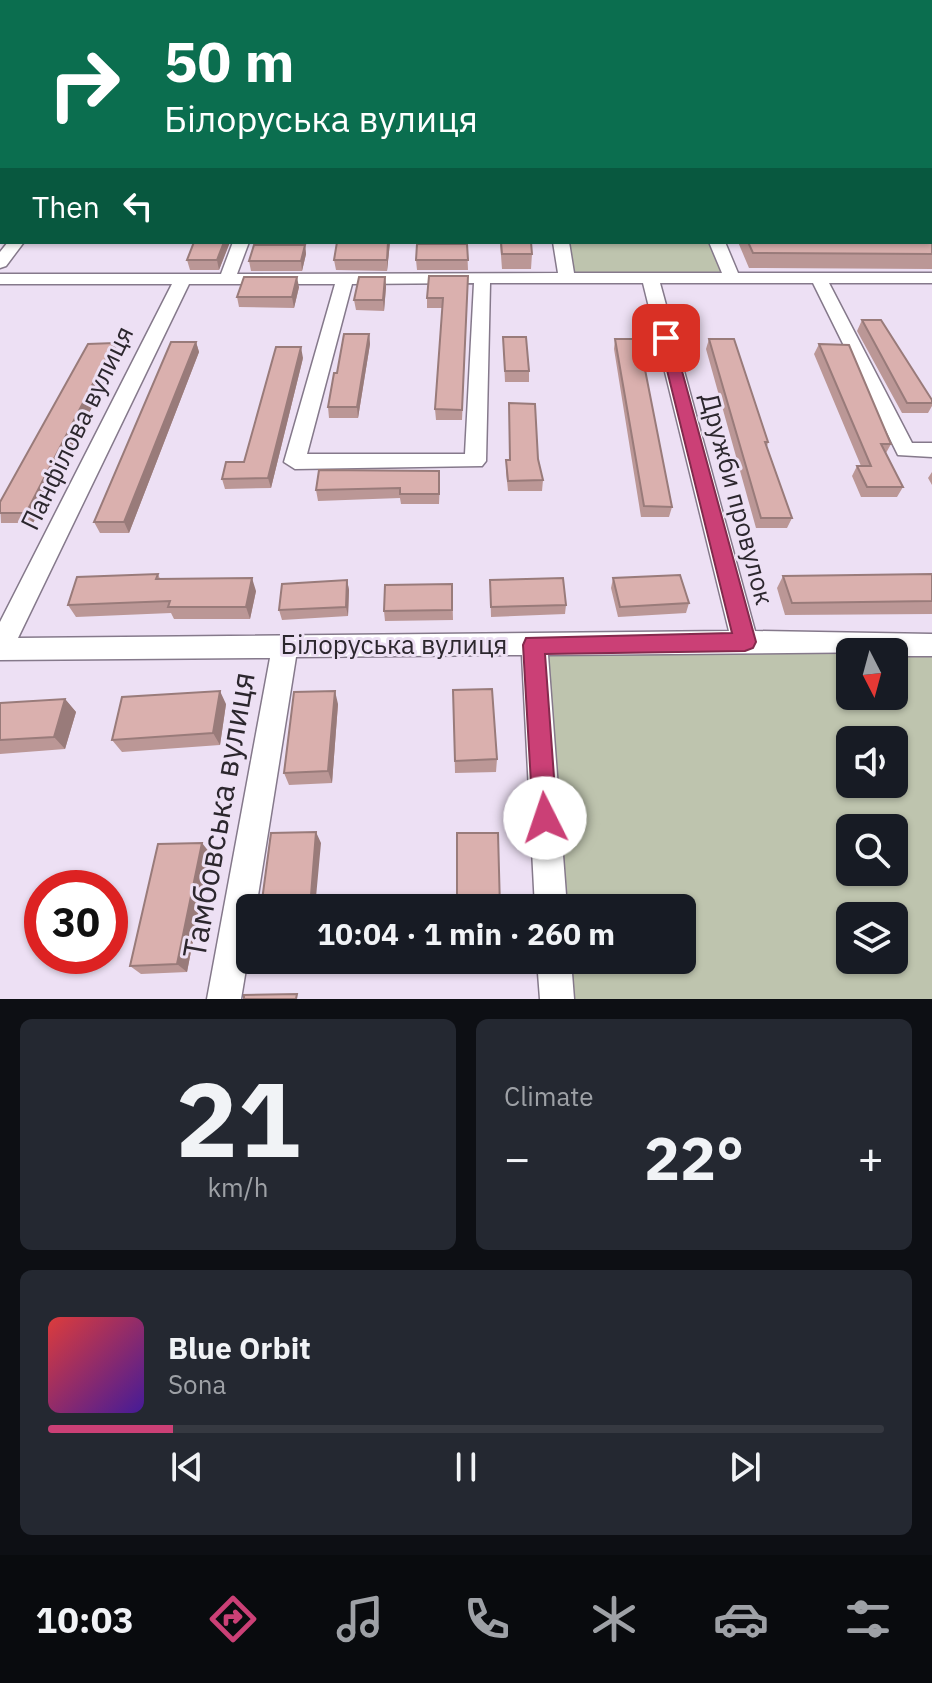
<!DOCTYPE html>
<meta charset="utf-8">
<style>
body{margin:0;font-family:"IBM Plex Sans",sans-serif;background:#242831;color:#f1f3f6;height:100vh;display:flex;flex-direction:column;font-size:30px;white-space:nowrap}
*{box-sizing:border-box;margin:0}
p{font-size:26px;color:#9ea1a6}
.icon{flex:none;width:44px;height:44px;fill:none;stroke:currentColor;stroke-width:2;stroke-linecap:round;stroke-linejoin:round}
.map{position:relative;height:999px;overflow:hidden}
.side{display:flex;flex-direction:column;gap:20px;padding:20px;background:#0d0f14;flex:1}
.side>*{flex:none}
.top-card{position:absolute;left:0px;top:0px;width:932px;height:244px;box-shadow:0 2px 6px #0004;background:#0b6e4f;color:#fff;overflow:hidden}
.needle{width:52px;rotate:174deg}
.tools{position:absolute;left:836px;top:638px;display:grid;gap:16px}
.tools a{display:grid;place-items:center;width:72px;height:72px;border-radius:12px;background:#171b24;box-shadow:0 2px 6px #0004;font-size:40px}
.speed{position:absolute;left:24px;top:870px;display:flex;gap:16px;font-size:40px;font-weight:700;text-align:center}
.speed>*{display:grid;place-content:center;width:104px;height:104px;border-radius:50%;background:#171b24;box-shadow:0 2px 6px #0004;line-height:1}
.speed .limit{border:12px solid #d22;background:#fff;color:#111}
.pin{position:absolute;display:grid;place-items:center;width:68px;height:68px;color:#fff;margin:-34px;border-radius:16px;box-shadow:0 4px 12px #0006}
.me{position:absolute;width:88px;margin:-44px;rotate:356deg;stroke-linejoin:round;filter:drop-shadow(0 0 6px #0008)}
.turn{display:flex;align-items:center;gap:28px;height:168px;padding:0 32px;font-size:36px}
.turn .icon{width:104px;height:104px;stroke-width:2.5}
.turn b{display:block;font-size:56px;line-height:68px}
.then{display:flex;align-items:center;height:76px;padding:0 32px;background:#0003;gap:16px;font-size:30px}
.big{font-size:60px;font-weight:700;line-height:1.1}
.side .card{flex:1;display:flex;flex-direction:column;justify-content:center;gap:12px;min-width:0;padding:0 28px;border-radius:12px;background:#242831}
.side .dial{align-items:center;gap:0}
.dial b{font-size:104px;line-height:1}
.song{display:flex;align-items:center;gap:24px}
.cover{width:96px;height:96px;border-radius:12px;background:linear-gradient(135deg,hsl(0 70% 55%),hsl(260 70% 35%))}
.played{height:8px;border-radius:4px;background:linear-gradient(90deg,#cb4076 15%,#363941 15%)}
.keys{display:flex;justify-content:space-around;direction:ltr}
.heat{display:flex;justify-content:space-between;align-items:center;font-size:44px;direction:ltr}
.side .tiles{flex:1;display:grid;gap:20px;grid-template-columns:1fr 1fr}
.card:last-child{grid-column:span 2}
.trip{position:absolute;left:236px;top:894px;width:460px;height:80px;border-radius:12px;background:#171b24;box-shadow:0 2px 6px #0004;font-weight:700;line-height:80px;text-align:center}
.tab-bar{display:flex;height:128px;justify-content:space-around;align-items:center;background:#090b0e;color:#9ea1a6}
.tab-bar .icon{width:56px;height:56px}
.tab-bar .on{color:#cb4076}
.tab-bar b{font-size:36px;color:#f1f3f6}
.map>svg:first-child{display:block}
.green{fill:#bec4ae;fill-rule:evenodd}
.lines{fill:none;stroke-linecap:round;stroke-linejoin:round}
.street-casing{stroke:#85798b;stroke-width:3}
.street{fill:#fff;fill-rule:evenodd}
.wall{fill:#bb9796}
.shaded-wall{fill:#997b7a}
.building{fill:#dab0ae;stroke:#997b7a;stroke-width:2}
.route{fill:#cb4076;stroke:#842a4d;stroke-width:2}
.labels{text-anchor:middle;stroke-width:6;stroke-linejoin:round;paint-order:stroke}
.street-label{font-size:26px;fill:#2c272e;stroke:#ede0f4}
.near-street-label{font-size:32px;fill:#2c272e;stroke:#ede0f4}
</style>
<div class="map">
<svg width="932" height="999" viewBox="0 0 932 999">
<rect width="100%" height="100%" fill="#ede0f4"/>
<path class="green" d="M561,242H717L732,278H567Z
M534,645L932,647V999H557L554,960H682V908H551ZM850,652H894V696H850ZM850,740H894V784H850ZM850,828H894V872H850ZM850,916H894V960H850Z"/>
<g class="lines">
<defs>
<path id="street" d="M315,0H325L313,2Z
M571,0H581V2H571Z
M0,76H2V83H0Z
M930,90H932V98H930Z
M2,107V115L0,116V108Z
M8,242H24L6,266L0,268V252Z
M233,242H249L237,274L558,273L553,242H569L574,273H722L709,242H725L738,273H932V283H829L912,443H932V457L898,455L813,283H660L755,631L932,634V656H894V652L548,655L567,908H535L522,655L296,657L256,908H250V945L241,999H207L270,658L0,660V622L172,284H0V274H221ZM474,283L465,454H307L352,284ZM490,283H643L729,631L18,638L189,284H335L284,462L295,469L482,466L486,461Z
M537,960H571L574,999H540Z"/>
</defs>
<use href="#street" class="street-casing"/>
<use href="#street" class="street"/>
</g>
<path class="wall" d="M930,104H932V161H930Z
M930,186H932V216H930Z
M932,238V269L749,268L738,242H930Z
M194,242H230L219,270H190L187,260Z
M390,242L387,271L336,270L334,260Z
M500,242H531L532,254L531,269H502Z
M467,244L468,270H417L416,260Z
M305,245L306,254L302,271H251L249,261Z
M468,276L462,420H436L435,409L443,308H427V298Z
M385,277L386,287L384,311L356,310L354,300Z
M299,287L294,308L239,307L237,297Z
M862,320L932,400V406L928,413H902L857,331Z
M369,334L370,344L358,418H329L328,407L337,373Z
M503,337L529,371V382H505Z
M615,339L672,507L669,517H641L614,349Z
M709,339L768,442L767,447L792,518L787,528H756L706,349Z
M196,342L199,352L129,533H100L94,522Z
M819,344L891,444L886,453L903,487L897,497H861L852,476L857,466H861L814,354Z
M119,354L33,523H1L0,502Z
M303,358L271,488L225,489L222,479L244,462Z
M509,403L543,480L542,491H508L506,471V460H510Z
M932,472V485L928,478Z
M440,481L439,504H401L400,498L318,501L316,490Z
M158,574L160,579L256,591L250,619H174L171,613L76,617L68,605Z
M932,574V614L785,615L777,588L783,576Z
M613,578L689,603L686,613L618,617L611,588Z
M347,580L349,590L348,616L282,620L279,610Z
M490,580L566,605L565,614L491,617Z
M452,584L453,620L385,621L384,611Z
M453,690L497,759L496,772L455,773Z
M65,699L76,712L65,749L0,754V703Z
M226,704L220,745L122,752L112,740Z
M338,704L332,783L289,785L284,773Z
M210,853L187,972L141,974L130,966Z"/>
<path class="shaded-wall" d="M224,242H230L219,270L217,260Z
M388,242H390L387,271V260Z
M305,245L306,254L302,271L301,261Z
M297,277L299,287L294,308L292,297Z
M385,277L386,287L384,311L383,300Z
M369,334L370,344L358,418L357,407Z
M196,342L199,352L129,533L124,522Z
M114,343L119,354L33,523L26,513Z
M301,347L303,358L271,488L268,478Z
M252,578L256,591L250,619L246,607Z
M347,580L349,590L348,616L346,607Z
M220,691L226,704L220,745L213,733Z
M335,691L338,704L332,783L328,771Z
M65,699L76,712L65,749L54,737Z
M316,832L321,843L315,908H310Z
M202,843L210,853L187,972L177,964Z"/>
<path class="building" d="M248,0H264L263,2H247Z
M335,0H374V2H335Z
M594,0H611L612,2H595Z
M667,0H736L738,2H668Z
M777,0H829L831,2H779Z
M930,104H932V148H930Z
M930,186H932V202H930Z
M930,238H932V254L753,253L748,242H930Z
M194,242H224L217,260H187Z
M337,242H388L387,260H334Z
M501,242H531L532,254H502Z
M417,244H467L468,260H416Z
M254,245H305L301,261H249Z
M429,276H468L462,410L435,409L443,298H427Z
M244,277H297L292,297H237Z
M359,277H385L383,300H354Z
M862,320H881L932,400V403H907Z
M344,334H369L357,407H328L334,373H337Z
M503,337H526L529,371H505Z
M615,339H639L672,507L644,506Z
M709,339H734L768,442H765L792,518H761Z
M171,342H196L124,522H94Z
M114,343L26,513H0V502L88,344Z
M819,344L849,345L891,444H881L903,487H867L857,466H871Z
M276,347H301L268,478L222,479L226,462H244Z
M509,403L535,404L538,459L543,480L508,481L506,460H510Z
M319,470L439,471V494H400V488L316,490Z
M158,574L156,579L252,578L246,607H168L170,601L68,605L77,577Z
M932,574V601L792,603L783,576Z
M680,575L689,603L620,607L613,578Z
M563,578L566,605L491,607L490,580Z
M347,580L346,607L279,610L282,584Z
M452,584V610L384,611L385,585Z
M492,689L497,759L455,761L453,690Z
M220,691L213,733L112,740L122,697Z
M335,691L328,771L284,773L294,692Z
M65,699L54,737L0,740V703Z
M316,832L310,908H261L271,833Z
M457,833H498L500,908H457Z
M202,843L177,964L130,966L158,844Z
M297,994L296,999H244V995Z"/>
<path class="route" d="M661,335L673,338L756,642L753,648L745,651L545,654L557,818L554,826L545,830L536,826L533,818L523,645L526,638L732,633L659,338Z"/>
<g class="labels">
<g class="street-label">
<text transform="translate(77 428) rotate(-64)" y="9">Панфілова вулиця</text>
<text transform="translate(737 499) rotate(75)" y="9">Дружби провулок</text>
<text x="394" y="654">Білоруська вулиця</text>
</g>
<g class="near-street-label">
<text transform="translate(219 815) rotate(-80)" y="11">Тамбовська вулиця</text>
</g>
</g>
</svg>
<div class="tools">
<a><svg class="needle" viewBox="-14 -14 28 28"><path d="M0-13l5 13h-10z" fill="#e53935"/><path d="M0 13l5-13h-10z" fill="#9ea1a6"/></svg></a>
<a><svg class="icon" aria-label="sound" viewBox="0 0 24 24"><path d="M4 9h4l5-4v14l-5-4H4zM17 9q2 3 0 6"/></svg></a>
<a><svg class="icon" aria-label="search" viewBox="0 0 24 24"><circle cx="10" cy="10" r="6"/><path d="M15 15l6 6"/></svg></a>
<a><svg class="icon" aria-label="layers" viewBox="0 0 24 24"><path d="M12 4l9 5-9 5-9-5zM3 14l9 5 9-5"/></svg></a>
</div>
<div class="speed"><div class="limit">30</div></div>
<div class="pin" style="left:666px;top:338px;background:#d93025"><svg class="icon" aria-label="arrive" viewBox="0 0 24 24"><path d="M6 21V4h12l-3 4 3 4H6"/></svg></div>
<svg class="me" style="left:545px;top:818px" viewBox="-20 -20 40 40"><circle r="19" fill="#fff"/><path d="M0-13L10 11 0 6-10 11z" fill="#cb4076"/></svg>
<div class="trip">10:04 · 1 min · 260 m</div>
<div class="top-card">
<div class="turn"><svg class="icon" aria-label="right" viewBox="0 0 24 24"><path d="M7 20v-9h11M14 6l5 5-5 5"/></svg><div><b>50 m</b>Білоруська вулиця</div></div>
<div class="then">Then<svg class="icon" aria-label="left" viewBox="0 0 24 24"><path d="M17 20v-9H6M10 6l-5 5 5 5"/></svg></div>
</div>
</div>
<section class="side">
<div class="tiles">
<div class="card dial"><b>21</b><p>km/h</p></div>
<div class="card"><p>Climate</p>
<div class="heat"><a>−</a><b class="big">22°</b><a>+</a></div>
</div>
<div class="card">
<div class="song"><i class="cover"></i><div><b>Blue Orbit</b><p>Sona</p></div></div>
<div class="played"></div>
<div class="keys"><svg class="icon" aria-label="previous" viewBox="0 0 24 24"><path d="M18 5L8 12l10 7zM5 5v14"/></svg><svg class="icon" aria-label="pause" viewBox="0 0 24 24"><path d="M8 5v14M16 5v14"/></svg><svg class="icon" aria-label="next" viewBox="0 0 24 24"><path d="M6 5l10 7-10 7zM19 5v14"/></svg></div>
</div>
</div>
</section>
<nav class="tab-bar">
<b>10:03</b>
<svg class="icon on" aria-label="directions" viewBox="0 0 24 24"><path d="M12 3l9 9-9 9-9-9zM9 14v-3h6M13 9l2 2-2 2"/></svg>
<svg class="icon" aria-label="music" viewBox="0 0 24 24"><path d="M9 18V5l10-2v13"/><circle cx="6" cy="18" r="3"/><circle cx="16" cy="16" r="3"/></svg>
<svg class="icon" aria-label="phone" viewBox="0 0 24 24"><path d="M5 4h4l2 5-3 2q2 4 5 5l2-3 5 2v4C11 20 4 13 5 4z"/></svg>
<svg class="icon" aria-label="climate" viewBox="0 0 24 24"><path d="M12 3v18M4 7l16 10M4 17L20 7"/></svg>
<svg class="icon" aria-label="car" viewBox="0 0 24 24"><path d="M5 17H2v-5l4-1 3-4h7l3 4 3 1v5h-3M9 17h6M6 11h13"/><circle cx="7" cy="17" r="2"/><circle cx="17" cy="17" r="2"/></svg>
<svg class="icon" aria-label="filters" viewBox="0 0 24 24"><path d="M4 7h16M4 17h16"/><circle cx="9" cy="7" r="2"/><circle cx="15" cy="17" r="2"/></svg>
</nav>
